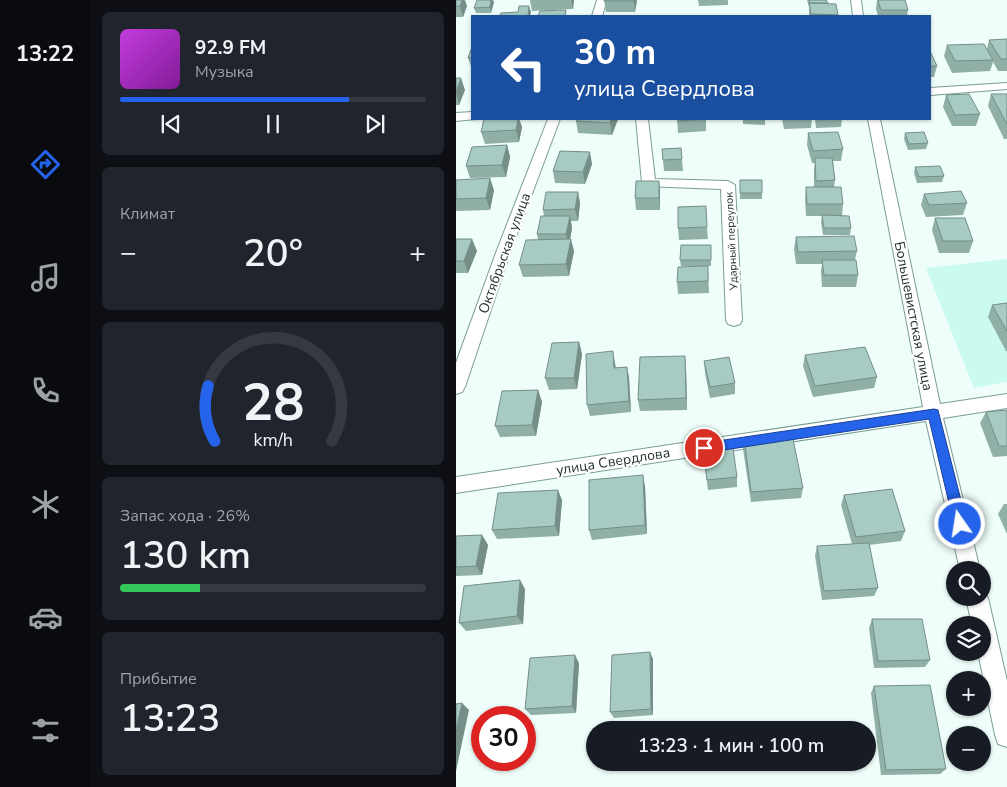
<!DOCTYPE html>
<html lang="ru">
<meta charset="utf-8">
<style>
body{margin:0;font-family:"Nunito Sans",sans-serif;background:#20242c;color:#f1f3f6;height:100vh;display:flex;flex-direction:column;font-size:19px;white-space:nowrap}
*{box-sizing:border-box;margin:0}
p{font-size:16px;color:#9ea1a6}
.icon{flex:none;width:28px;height:28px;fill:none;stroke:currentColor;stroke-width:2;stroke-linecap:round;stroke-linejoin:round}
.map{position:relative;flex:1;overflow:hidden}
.drawer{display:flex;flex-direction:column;gap:12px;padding:12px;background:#0d0f14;width:366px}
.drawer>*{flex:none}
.banner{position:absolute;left:15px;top:15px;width:460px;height:105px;border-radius:0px;box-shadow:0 1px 4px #0004;background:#1a4fa0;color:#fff;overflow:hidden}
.controls{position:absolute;left:490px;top:561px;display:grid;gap:10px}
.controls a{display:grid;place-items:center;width:45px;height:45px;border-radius:50%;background:#171b24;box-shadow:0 1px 4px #0004;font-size:25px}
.speed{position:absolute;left:15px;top:706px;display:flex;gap:10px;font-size:25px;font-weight:700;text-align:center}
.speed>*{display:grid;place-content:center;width:65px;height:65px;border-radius:50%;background:#171b24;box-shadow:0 1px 4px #0004;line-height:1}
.speed .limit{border:8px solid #d22;background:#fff;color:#111}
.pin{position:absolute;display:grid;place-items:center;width:42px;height:42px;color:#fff;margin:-21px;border:2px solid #fff;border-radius:50%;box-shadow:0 1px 5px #0007}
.me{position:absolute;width:55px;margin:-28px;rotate:347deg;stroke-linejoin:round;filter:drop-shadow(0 0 4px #0008)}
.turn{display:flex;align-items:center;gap:18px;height:105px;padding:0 20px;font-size:22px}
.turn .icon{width:65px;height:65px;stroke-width:2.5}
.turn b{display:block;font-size:35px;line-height:42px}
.big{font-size:38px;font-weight:600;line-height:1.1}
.drawer .card{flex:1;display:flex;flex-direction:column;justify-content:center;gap:8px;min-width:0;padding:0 18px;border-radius:8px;background:#20242c}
.drawer .dial{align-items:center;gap:0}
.dial svg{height:130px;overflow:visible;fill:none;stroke:#363941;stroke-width:7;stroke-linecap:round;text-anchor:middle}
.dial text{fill:#f1f3f6;stroke:none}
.song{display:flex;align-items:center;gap:15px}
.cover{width:60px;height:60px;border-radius:8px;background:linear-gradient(135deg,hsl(290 70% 55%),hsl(290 70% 35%))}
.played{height:5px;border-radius:2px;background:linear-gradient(90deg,#2563eb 75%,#363941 75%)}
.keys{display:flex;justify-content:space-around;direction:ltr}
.heat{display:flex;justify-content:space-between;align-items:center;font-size:28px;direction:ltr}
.charge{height:8px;border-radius:4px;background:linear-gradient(90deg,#34c759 26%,#363941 0)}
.trip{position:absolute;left:130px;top:721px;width:290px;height:50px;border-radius:25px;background:#171b24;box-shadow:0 1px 4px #0004;font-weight:600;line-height:50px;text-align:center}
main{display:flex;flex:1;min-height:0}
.tab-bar{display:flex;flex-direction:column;width:90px;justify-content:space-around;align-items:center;background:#090b0e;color:#9ea1a6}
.tab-bar .icon{width:35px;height:35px}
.tab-bar .on{color:#2563eb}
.tab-bar b{font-size:22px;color:#f1f3f6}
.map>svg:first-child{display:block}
.built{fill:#cbfbef}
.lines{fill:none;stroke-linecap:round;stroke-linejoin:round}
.minor-casing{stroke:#7a9d95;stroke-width:2}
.minor{fill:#fff;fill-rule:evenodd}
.wall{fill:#90afa7}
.shaded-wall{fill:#758e88}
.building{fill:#a7cbc2;stroke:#758e88}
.route{fill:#2563eb;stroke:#184099}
.labels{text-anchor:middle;stroke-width:4.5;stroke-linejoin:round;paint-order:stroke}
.far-street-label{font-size:11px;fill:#1e2d29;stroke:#fff}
.street-label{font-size:14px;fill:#1e2d29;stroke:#fff}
</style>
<main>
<nav class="tab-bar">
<b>13:22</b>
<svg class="icon on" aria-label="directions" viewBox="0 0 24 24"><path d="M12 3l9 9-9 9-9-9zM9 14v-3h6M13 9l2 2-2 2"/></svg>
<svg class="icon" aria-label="music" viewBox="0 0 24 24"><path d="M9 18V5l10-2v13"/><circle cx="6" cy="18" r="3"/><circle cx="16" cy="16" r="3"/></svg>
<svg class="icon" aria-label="phone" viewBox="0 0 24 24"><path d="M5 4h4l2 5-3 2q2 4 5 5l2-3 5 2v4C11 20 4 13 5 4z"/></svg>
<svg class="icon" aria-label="climate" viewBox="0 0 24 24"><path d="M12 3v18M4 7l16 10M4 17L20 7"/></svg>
<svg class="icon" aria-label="car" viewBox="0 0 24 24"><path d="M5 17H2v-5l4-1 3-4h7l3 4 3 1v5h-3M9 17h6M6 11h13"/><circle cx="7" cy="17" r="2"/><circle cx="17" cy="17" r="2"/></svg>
<svg class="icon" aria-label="filters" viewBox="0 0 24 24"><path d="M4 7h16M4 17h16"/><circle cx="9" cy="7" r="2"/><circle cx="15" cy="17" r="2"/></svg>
</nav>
<section class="drawer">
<div class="card">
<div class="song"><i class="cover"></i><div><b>92.9 FM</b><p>Музыка</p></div></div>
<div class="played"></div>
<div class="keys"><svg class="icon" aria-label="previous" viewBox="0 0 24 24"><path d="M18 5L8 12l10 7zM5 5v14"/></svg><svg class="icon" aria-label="pause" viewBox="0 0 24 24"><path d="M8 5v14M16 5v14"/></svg><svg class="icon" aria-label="next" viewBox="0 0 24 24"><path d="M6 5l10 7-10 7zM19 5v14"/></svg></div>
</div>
<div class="card"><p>Климат</p>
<div class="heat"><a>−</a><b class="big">20°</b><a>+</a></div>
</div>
<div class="card dial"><svg viewBox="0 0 100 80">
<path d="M14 69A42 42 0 1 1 86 69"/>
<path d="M14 69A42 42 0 0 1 10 35" stroke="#2563eb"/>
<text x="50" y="56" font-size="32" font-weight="700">28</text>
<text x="50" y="72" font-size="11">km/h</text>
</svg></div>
<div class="card"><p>Запас хода · 26%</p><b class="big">130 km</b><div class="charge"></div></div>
<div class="card"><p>Прибытие</p><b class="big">13:23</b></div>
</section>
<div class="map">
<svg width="551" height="787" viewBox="0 0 551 787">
<rect width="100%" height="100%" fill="#effefa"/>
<path class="built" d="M551,259V382L518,388L470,268Z"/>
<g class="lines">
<defs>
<path id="minor" d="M141,0H151L146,16H136Z
M395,0H405L407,16H397Z
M551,83V89L474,95V88Z
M16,112V119H20L0,121V113Z
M92,119H104L55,250L9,387L6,392L0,394V363L41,250Z
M180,119H192L199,179L272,181L279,185L286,320L284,324L278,326L272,324L270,320L265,189L188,186L186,183Z
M412,119H424L484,404L551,394V408L487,418L524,570H504L470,421L0,493V477L467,407Z
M526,590L532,598L551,681V747L542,744L539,735L522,652H526V625H516L510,598H526Z"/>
</defs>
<use href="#minor" class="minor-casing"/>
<use href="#minor" class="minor"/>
</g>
<path class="wall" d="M0,0L11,6L7,17H0Z
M74,0H118L117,9L76,11Z
M148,0H181L179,12H150Z
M242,0H272V5L243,6Z
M351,0H370L372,4L382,15L381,16H353V7Z
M421,0H449L452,10L451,16H422L420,9Z
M38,2L35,13H20L18,8Z
M551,39V71H542L537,62L534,71L496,73L488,56L491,45L531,49L533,40Z
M16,47V69L12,58Z
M474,51L481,66L478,77H474Z
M0,78L9,90L3,105H0Z
M535,94H551V139H548L532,106Z
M490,95L524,114L520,126H496L487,107Z
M28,119H63L66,127L63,142L29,144L25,132Z
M121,119H162L156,135L122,133L120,121Z
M221,119H250V131L222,133Z
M287,119H309V125L287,124Z
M326,119H356L355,128L328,129Z
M359,119H386L385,127L360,128Z
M352,133L387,149L385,161H377L379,180L378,187L387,204L386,216L395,228L394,235H367L365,222L366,216H350L349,199L350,187H358V170L359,163H356L351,145Z
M449,133L472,143L470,149L452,150L448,139Z
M51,145L54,157L50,177L14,178L10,166Z
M225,148L227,171H208L206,149Z
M136,164L129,184L99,183L97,171Z
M459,167L488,176L486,182L461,183L458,173Z
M0,180L38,190L34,210L0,211Z
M284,180L306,193V199H284Z
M203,181L204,192V210H180L179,198Z
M122,192L124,203L122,221H115L116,228L114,239L118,251L113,276L67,277L63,265L82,240L81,234L88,216L87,210Z
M468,194L511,203L507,215L470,217L465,205Z
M479,218L517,241L513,253H483L476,230Z
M251,227L252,239L223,240L222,228Z
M340,237L401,251L399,260L402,275L400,287H366L365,272L366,264H340L338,249Z
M0,239L21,251L12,273H0Z
M255,245V266H225L224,260Z
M252,266L253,293L222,294L221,282Z
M551,303V351H550L532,317L536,305Z
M123,342L126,354L121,389L93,390L89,378Z
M349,355L421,377L418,388L357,397L347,366Z
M248,361L279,383V394L254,398L249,373Z
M159,363L160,368L171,367L173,378L175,412L134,416L131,405Z
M230,367L231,410L184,411L182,400Z
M82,390L86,402L80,436L44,437L39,426Z
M551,410V456L537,457L524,423L530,412Z
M288,438L347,488L345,498L295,502L287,449Z
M247,451L281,477V487L252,490Z
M189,486L191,534L136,540L133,530Z
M388,495L449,531L445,541L413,545L422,588L418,596L366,600L359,556L361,546L396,544L385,505Z
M106,500L103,536L41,539L36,530Z
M548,504H551V534L542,514Z
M26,535L32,545L26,575L0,576V536Z
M69,589L67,624L10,631L3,623Z
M416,619L474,660L469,667L418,668L413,628Z
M197,659V715L158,718L154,712Z
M123,663L120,713L75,715L69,709Z
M418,686L490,769L484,774L425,775L415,693Z"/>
<path class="shaded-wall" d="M6,0H9L11,6L7,17L4,6Z
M35,0H37L38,2L35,13L34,7Z
M115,0H118L117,9Z
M178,0H181L179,12L178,1Z
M73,6L75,12L74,16H72Z
M5,78L9,90L3,105L0,92Z
M62,119H63L66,127L63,142L60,130Z
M155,119H162L156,135L154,123Z
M51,145L54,157L50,177L46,165Z
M134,152L136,164L129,184L127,172Z
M34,178L38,190L34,210L30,198Z
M203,181L204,192V210L203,198Z
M122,192L124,203L122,221L119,209Z
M114,216L116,228L113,246L110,234Z
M16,239L21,251L12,273L8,261Z
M115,239L118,251L113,276L110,264Z
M123,342L126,354L121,389L118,378Z
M157,351L159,363L160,379L158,368Z
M229,356L230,367L231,410L230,398Z
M171,367L173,378L175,412L173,401Z
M82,390L86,402L80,436L76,425Z
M187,475L189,486L191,534L189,525Z
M102,490L106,500L103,536L99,526Z
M26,535L32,545L26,575L20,566Z
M64,580L69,589L67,624L61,616Z
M194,652L197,659V715L195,709Z
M119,655L123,663L120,713L116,706Z
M6,703L13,710L0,771V730Z"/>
<path class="building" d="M0,0H6L4,6H0Z
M21,0H35L34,7L18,8Z
M148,0H178V1H148Z
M353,0H370L372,3H354Z
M422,0H449L452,10H425Z
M353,3L380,4L382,15L355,14Z
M63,6H73L72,16H44L45,13L62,12Z
M110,10L109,16H82L84,11Z
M551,39V59H545L533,40Z
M528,44L537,60L499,61L491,45Z
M16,47V57L12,58Z
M474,51L481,66H474Z
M0,78H5L0,92Z
M513,94L524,114L499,115L490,95Z
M535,94H551V124Z
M28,119H62L60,130L25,132Z
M121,119H155L154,123L120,121Z
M222,119H250L222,121Z
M382,132L387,149L357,151L352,133Z
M468,132L472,143L453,144L449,133Z
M51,145L46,165L10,166L16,147Z
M225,148L226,159L207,160L206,149Z
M104,151L134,152L127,172L97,171Z
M359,158H376L379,180L360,181Z
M484,166L488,176L463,177L459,167Z
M34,178L30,198L0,199V180Z
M284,180H306V193H284Z
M180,181H203V198H179Z
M350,187H385L387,204H351Z
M505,191L511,203L473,205L468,194Z
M90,192H122L119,209L87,210Z
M250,206L251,227L222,228V207Z
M366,215L393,216L395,228H368Z
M85,216H114L110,234H81Z
M479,218H509L517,241H487Z
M398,236L401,251L342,252L340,237Z
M0,239H16L8,261H0Z
M115,239L110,264L63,265L70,240Z
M225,245H255V260H224Z
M366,260H400L402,275H368Z
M252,266V281L221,282L222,267Z
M551,303V331L536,305Z
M123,342L118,378H89L96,343Z
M409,347L421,377L359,386L349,355Z
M157,351L158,368L171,367L173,401L131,405L130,354Z
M229,356L230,398L182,400L184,357Z
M273,357L279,383L254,387L248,361Z
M82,390L76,425L39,426L46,391Z
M551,410V446H543L530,412Z
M336,434L347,488L295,492L288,438Z
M277,448L281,477L251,480L247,451Z
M187,475L189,525L133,530V480Z
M436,489L449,531L400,537L388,495Z
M102,490L99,526L36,530L42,493Z
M26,535L20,566L0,567V536Z
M413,543L422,588L368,591L361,546Z
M64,580L61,616L3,623L8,586Z
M416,619H466L474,660L422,661Z
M194,652L195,709L154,712L156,655Z
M119,655L116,706L69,709L74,658Z
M474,685L490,769L430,770L418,686Z
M6,703L0,730V704Z"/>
<path class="route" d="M478,409L482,410L483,414L511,524L509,528L504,530L500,528L498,524L473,419L248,453L244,451L242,448L244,444L248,443Z"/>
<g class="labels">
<g class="far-street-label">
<text transform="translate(275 241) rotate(-93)" y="4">Ударный переулок</text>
</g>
<g class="street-label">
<text transform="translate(48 253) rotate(-70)" y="5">Октябрьская улица</text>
<text transform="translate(458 316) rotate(79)" y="5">Большевистская улица</text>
<text transform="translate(157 461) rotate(-9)" y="5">улица Свердлова</text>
</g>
</g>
</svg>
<div class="controls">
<a><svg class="icon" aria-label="search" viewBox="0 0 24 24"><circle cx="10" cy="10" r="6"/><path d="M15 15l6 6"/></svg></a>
<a><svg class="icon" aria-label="layers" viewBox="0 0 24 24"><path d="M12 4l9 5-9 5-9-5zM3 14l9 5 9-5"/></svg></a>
<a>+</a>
<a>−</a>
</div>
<div class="speed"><div class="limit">30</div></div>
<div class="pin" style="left:248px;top:448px;background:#d93025"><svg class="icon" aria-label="arrive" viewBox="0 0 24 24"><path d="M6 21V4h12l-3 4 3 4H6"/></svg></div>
<svg class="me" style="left:504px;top:524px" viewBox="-20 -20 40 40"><circle r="17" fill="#2563eb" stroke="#fff" stroke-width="3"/><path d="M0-11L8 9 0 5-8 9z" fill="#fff"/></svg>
<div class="trip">13:23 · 1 мин · 100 m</div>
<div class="banner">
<div class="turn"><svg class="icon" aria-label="left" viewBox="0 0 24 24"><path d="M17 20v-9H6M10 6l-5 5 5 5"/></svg><div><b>30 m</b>улица Свердлова</div></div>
</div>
</div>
</main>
